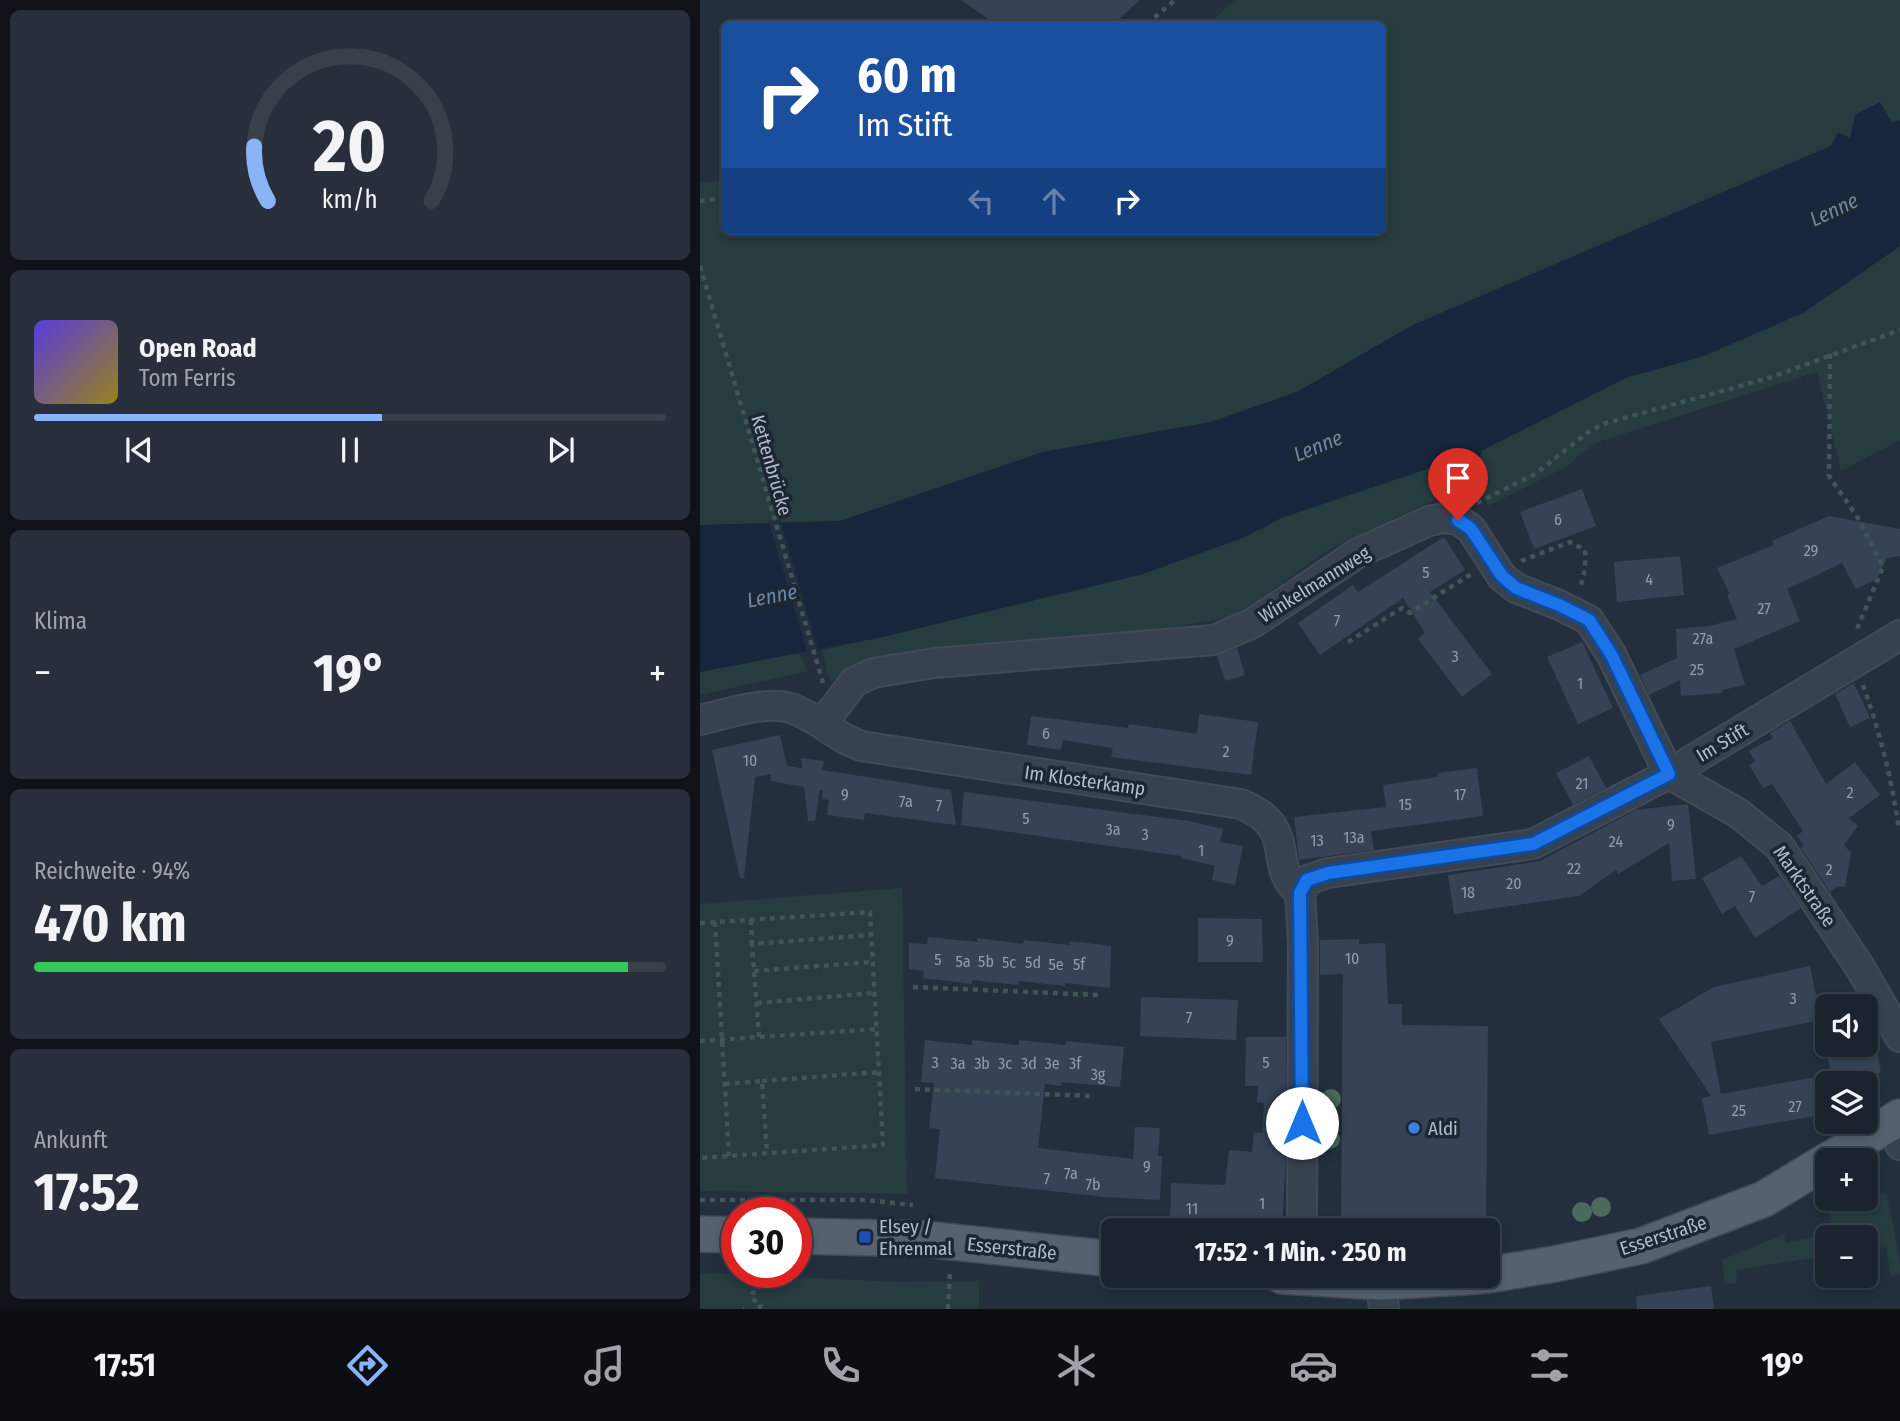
<!DOCTYPE html>
<html lang="de">
<meta charset="utf-8">
<style>
body{margin:0;font-family:"Fira Sans Condensed",sans-serif;background:#282f3a;color:#f1f3f6;height:100vh;display:flex;flex-direction:column;font-size:26px;white-space:nowrap}
*{box-sizing:border-box;margin:0}
p{font-size:23px;color:#a0a4aa}
.icon{flex:none;width:38px;height:38px;fill:none;stroke:currentColor;stroke-width:2;stroke-linecap:round;stroke-linejoin:round}
.map{position:relative;flex:1;overflow:hidden}
.sheet{display:flex;flex-direction:column;gap:10px;padding:10px;background:#0f1319;width:700px}
.sheet>*{flex:none}
.guide{position:absolute;left:21px;top:21px;width:665px;height:214px;border-radius:10px;box-shadow:0 4px 10px #0003,0 0 0 2px #39404a;background:#1a4fa0;color:#fff;overflow:hidden}
.fabs{position:absolute;left:1115px;top:994px;display:grid;gap:14px}
.fabs a{display:grid;place-items:center;width:63px;height:63px;border-radius:10px;background:#1b232e;box-shadow:0 4px 10px #0003,0 0 0 2px #39404a;font-size:35px}
.speed{position:absolute;left:21px;top:1197px;display:flex;gap:14px;font-size:35px;font-weight:700;text-align:center}
.speed>*{display:grid;place-content:center;width:91px;height:91px;border-radius:50%;background:#1b232e;box-shadow:0 4px 10px #0003,0 0 0 2px #39404a;line-height:1}
.speed .limit{border:10px solid #d22;background:#fff;color:#111}
.pin{position:absolute;display:grid;place-items:center;width:60px;height:60px;color:#fff;margin:-72px -30px;border-radius:50% 50% 50% 0;rotate:-45deg;box-shadow:0 0 7px #0007}
.pin .icon{rotate:45deg}
.me{position:absolute;width:77px;margin:-38px;rotate:0deg;stroke-linejoin:round;filter:drop-shadow(0 0 5px #0008)}
.turn{display:flex;align-items:center;gap:24px;height:147px;padding:0 21px;font-size:32px}
.turn .icon{width:91px;height:91px;stroke-width:2.5}
.turn b{display:block;font-size:49px;line-height:60px}
.lanes{display:flex;align-items:center;height:66px;padding:0 21px;background:#0003;justify-content:center;gap:35px;direction:ltr}
.lanes .off{opacity:.35}
.big{font-size:52px;font-weight:700;line-height:1.1}
.sheet .widget{flex:1;display:flex;flex-direction:column;justify-content:center;gap:10px;min-width:0;padding:0 24px;border-radius:10px;background:#282f3a}
.sheet .dial{align-items:center;gap:0}
.dial svg{height:182px;overflow:visible;fill:none;stroke:#39404a;stroke-width:7;stroke-linecap:round;text-anchor:middle}
.dial text{fill:#f1f3f6;stroke:none}
.song{display:flex;align-items:center;gap:21px}
.cover{width:84px;height:84px;border-radius:10px;background:linear-gradient(135deg,hsl(250 70% 55%),hsl(50 70% 35%))}
.played{height:7px;border-radius:4px;background:linear-gradient(90deg,#8ab4f8 55%,#39404a 55%)}
.keys{display:flex;justify-content:space-around;direction:ltr}
.heat{display:flex;justify-content:space-between;align-items:center;font-size:38px;direction:ltr}
.charge{height:10px;border-radius:5px;background:linear-gradient(90deg,#34c759 94%,#39404a 0)}
.trip{position:absolute;left:401px;top:1218px;width:399px;height:70px;border-radius:10px;background:#1b232e;box-shadow:0 4px 10px #0003,0 0 0 2px #39404a;font-weight:700;line-height:70px;text-align:center}
.tabs{display:flex;height:112px;justify-content:space-around;align-items:center;background:#0b0e12;color:#a0a4aa}
.tabs .icon{width:49px;height:49px}
.tabs .active{color:#8ab4f8}
.tabs b{font-size:32px;color:#f1f3f6}
main{display:flex;flex:1;min-height:0}
.map>svg:first-child{display:block}
.green{fill:#263c3f}
.water{fill:#17263c}
.pier{fill:#242f3e}
.building{fill:#364354}
.lines{fill:none;stroke-linecap:round;stroke-linejoin:round}
.minor-casing{stroke:#414a57;stroke-width:32}
.major-casing{stroke:#414a57;stroke-width:38}
.path{stroke:#3f5557;stroke-width:4.5;stroke-dasharray:5 5;stroke-linecap:butt}
.minor{stroke:#38414e;stroke-width:28}
.major{stroke:#56606e;stroke-width:35}
.tree{fill:#4b6a5d}
.route-casing{stroke:#114b97;stroke-width:18}
.route{stroke:#1a73e8;stroke-width:12}
.shop-dot{fill:#3f7fe0;stroke:#1d2633;stroke-width:2.5}
.transit-dot{fill:#1a4fb4;stroke:#1d2633;stroke-width:2.5}
.labels{text-anchor:middle;stroke-width:7;stroke-linejoin:round;paint-order:stroke}
.number-label{font-size:16px;fill:#929caa}
.street-label{font-size:19px;fill:#b4bcc9;stroke:#1d2633}
.poi-label{font-size:19px;fill:#b4bcc9;stroke:#1d2633;text-anchor:start}
.water-label{font-size:21px;font-style:italic;fill:#6d86a8;stroke:#1d2633}
</style>
<main>
<section class="sheet">
<div class="widget dial"><svg viewBox="0 0 100 80">
<path d="M14 69A42 42 0 1 1 86 69"/>
<path d="M14 69A42 42 0 0 1 8 45" stroke="#8ab4f8"/>
<text x="50" y="56" font-size="32" font-weight="700">20</text>
<text x="50" y="72" font-size="11">km/h</text>
</svg></div>
<div class="widget">
<div class="song"><i class="cover"></i><div><b>Open Road</b><p>Tom Ferris</p></div></div>
<div class="played"></div>
<div class="keys"><svg class="icon" aria-label="previous" viewBox="0 0 24 24"><path d="M18 5L8 12l10 7zM5 5v14"/></svg><svg class="icon" aria-label="pause" viewBox="0 0 24 24"><path d="M8 5v14M16 5v14"/></svg><svg class="icon" aria-label="next" viewBox="0 0 24 24"><path d="M6 5l10 7-10 7zM19 5v14"/></svg></div>
</div>
<div class="widget"><p>Klima</p>
<div class="heat"><a>−</a><b class="big">19°</b><a>+</a></div>
</div>
<div class="widget"><p>Reichweite · 94%</p><b class="big">470 km</b><div class="charge"></div></div>
<div class="widget"><p>Ankunft</p><b class="big">17:52</b></div>
</section>
<div class="map">
<svg width="1200" height="1309" viewBox="0 0 1200 1309">
<rect width="100%" height="100%" fill="#242f3e"/>
<path class="green" d="M535,0H1200V120L1192,123L1180,103L1150,139L1138,132L1131,146L711,326L597,392L511,422L343,452L140,521L0,525V183L24,180V231H682V24H508Z
M1200,246V440L1141,471L1117,372L895,443L864,468L788,506L777,487H762L628,550L556,602L527,618L462,629L281,643L178,658L142,682L130,681L122,650L187,636L560,530L581,518L757,459L776,464L783,450L928,377L1001,357L1103,313Z
M99,653L108,671L0,695V669Z
M202,888L207,1194L0,1191V904Z
M1168,1188L1187,1195L1200,1261V1274L1191,1276L1186,1247L1166,1250V1237H1127V1256L1036,1270L1037,1283L1025,1284L1022,1260L1084,1234L1086,1243L1133,1233L1128,1209L1146,1199H1166V1189Z
M0,1273L201,1282L279,1281V1309H0Z"/>
<path class="water" d="M1180,102L1192,123L1200,120V246L1103,313L1001,357L928,377L783,450L777,464L757,459L581,518L545,537L443,574L187,636L0,672V525L140,521L343,452L511,422L597,392L711,326L1131,146L1138,132L1150,138L1155,115Z"/>
<path class="pier" d="M80,519L119,653L108,655L68,520Z"/>
<path class="building" d="M261,0H440L413,24H296Z
M882,489L896,526L834,549L820,512Z
M1129,516L1200,529V556L1187,558L1177,579L1156,589L1142,563L1087,589L1100,621L1034,649L1045,685L1022,690V693L981,696L980,680L949,695L940,675L977,658L976,629L1009,626L1037,619L1027,595L1030,594L1017,568L1074,545L1072,541Z
M744,537L765,570L730,592L792,674L762,697L718,639L725,633L703,598L620,655L598,623L653,585L658,592Z
M980,556L984,595L917,602L914,562Z
M882,642L913,708L878,724L847,657Z
M537,648L545,675L525,681L517,656Z
M1154,683L1170,718L1150,727L1135,694Z
M499,714L558,722L551,775L411,757L413,748L363,740L361,750L327,745L331,716L428,728L429,724L497,734Z
M1090,721L1126,784L1155,762L1180,795L1149,818L1158,826L1144,845L1151,853L1145,887L1138,886L1130,892L1101,848L1104,846L1097,836L1103,831L1072,784L1063,788L1049,765L1055,762L1049,751L1073,738L1070,733Z
M80,735L87,766L102,768L101,758L124,761L122,770L251,790L256,825L165,813L164,820L127,815L129,800L122,799L123,790H120L115,821H108L104,787L70,781L71,774L55,777L44,878H40L12,750Z
M889,756L906,788L873,805L856,773Z
M777,768L783,816L671,831L674,850L599,860L594,817L686,807L683,785L738,777L737,773Z
M264,792L489,821L523,829L520,842L543,846L535,885L512,880L515,866L481,858V856L261,825Z
M988,804L996,879L972,881L969,843L918,874L916,870L879,896L754,914L748,875L840,861L936,810Z
M1041,856L1062,886L1079,876L1101,908L1055,938L1035,906L1022,914L1002,878Z
M498,918L562,919L563,962H498Z
M228,937L277,942V938L323,944L324,940L370,945V941L411,946L410,988L365,983V986L319,981L318,985L272,980V984L223,978L224,971L209,969V943L227,944Z
M659,939V944L685,943L688,1004H702V1025L788,1026L786,1230H641L643,974L620,975V940Z
M1110,966L1121,1020L1011,1042L1021,1094L1127,1075V1095L1115,1097L1119,1115L1009,1135L1002,1098L1011,1096L959,1019L1014,987Z
M441,997L538,1000L536,1040L440,1036Z
M1173,1032L1181,1073L1132,1082L1125,1041L1127,1040V1045H1166V1033Z
M546,1037H586V1155L582,1230H541V1227L470,1225L471,1183L525,1185L529,1150L552,1152L554,1132L562,1133L564,1103L557,1102L558,1086H545Z
M225,1040L272,1045V1040L319,1045V1040L366,1045V1041L424,1047L420,1087L361,1082V1086L345,1084L338,1148L433,1159L435,1127L460,1128L458,1156H462L460,1200L405,1197L235,1178L240,1129L229,1128L234,1083L221,1082Z
M1011,1286L1014,1309H937L936,1296Z"/>
<g class="lines">
<defs>
<path id="minor" d="M0,720C27,714 60,702 87,707C100,710 111,718 122,724L154,682L173,673L234,663L514,640L553,623L658,553L729,521L744,518L758,520L771,529L802,577L816,588L859,605L889,620L911,654L969,774L1038,813L1079,846L1161,969L1200,1037
M122,724L145,739L161,746L541,804C601,829 565,864 600,893
M1195,1121L1200,1145
M602,1230L603,943L600,893L607,880L628,873L833,844L969,774L1200,635
M681,1282L684,1309"/>
<path id="major" d="M1129,1160L1200,1117
M0,1234L37,1235
M96,1236L224,1239L413,1259
M788,1275L855,1264L941,1246L1064,1199L1127,1161
M582,1276L681,1282L780,1276"/>
</defs>
<use href="#minor" class="minor-casing"/>
<use href="#major" class="major-casing"/>
<path class="path" d="M447,24L475,0
M0,201L24,198
M0,266L123,683
M1130,354L1129,476L1158,518L1183,567L1157,629
M777,503L835,474L887,433L903,424L1069,378L1200,330
M821,561L870,542L885,550C886,563 885,574 880,587
M648,642L702,608L710,613L771,574
M1163,685C1180,733 1192,780 1199,830
M51,920L52,944
M15,922L29,1156
M0,923L170,912L183,1145L0,1158
M54,971L173,962
M213,987L398,995
M57,1003L174,993
M59,1037L52,944L171,935
M0,1041L177,1029
M62,1081L179,1072
M25,1084L62,1081L67,1153
M215,1089L391,1096
M0,1200H165L213,1205
M43,1309H44
M59,1309L61,1305L51,1298L61,1272
M248,1309L250,1270"/>
<use href="#minor" class="minor"/>
<use href="#major" class="major"/>
</g>
<g class="tree">
<circle cx="631" cy="1099" r="10"/>
<circle cx="630" cy="1139" r="10"/>
<circle cx="901" cy="1207" r="10"/>
<circle cx="882" cy="1212" r="10"/>
</g>
<g class="lines">
<defs>
<path id="route" d="M602,1123L600,893L607,880L628,873L833,844L969,774L911,654L889,620L859,605L816,588L802,576L771,529L758,520"/>
</defs>
<use href="#route" class="route-casing"/>
<use href="#route" class="route"/>
</g>
<circle class="shop-dot" cx="714" cy="1128" r="7"/>
<rect class="transit-dot" x="158" y="1230" width="14" height="14" rx="3.5"/>
<g class="labels">
<g class="number-label">
<text x="858" y="525">6</text>
<text x="1111" y="556">29</text>
<text x="726" y="578">5</text>
<text x="949" y="585">4</text>
<text x="1064" y="614">27</text>
<text x="637" y="626">7</text>
<text x="1003" y="644">27a</text>
<text x="755" y="662">3</text>
<text x="997" y="675">25</text>
<text x="880" y="689">1</text>
<text x="346" y="739">6</text>
<text x="526" y="757">2</text>
<text x="50" y="766">10</text>
<text x="882" y="789">21</text>
<text x="1150" y="798">2</text>
<text x="145" y="800">9</text>
<text x="760" y="800">17</text>
<text x="206" y="807">7a</text>
<text x="705" y="810">15</text>
<text x="239" y="811">7</text>
<text x="326" y="824">5</text>
<text x="971" y="830">9</text>
<text x="413" y="835">3a</text>
<text x="445" y="840">3</text>
<text x="654" y="843">13a</text>
<text x="617" y="846">13</text>
<text x="916" y="847">24</text>
<text x="501" y="856">1</text>
<text x="874" y="874">22</text>
<text x="1129" y="875">2</text>
<text x="814" y="889">20</text>
<text x="768" y="898">18</text>
<text x="1052" y="902">7</text>
<text x="530" y="946">9</text>
<text x="652" y="964">10</text>
<text x="238" y="965">5</text>
<text x="263" y="967">5a</text>
<text x="286" y="967">5b</text>
<text x="309" y="968">5c</text>
<text x="333" y="968">5d</text>
<text x="356" y="970">5e</text>
<text x="379" y="970">5f</text>
<text x="1093" y="1004">3</text>
<text x="489" y="1023">7</text>
<text x="235" y="1068">3</text>
<text x="566" y="1068">5</text>
<text x="258" y="1069">3a</text>
<text x="282" y="1069">3b</text>
<text x="305" y="1069">3c</text>
<text x="329" y="1069">3d</text>
<text x="352" y="1069">3e</text>
<text x="375" y="1069">3f</text>
<text x="398" y="1080">3g</text>
<text x="1095" y="1112">27</text>
<text x="1039" y="1116">25</text>
<text x="447" y="1172">9</text>
<text x="371" y="1179">7a</text>
<text x="347" y="1184">7</text>
<text x="393" y="1190">7b</text>
<text x="562" y="1209">1</text>
<text x="492" y="1214">11</text>
</g>
<g class="street-label">
<text transform="translate(72 465) rotate(74)" y="7">Kettenbrücke</text>
<text transform="translate(614 584) rotate(-32)" y="7">Winkelmannweg</text>
<text transform="translate(1022 742) rotate(-31)" y="7">Im Stift</text>
<text transform="translate(385 780) rotate(8)" y="7">Im Klosterkamp</text>
<text transform="translate(1105 886) rotate(55)" y="7">Marktstraße</text>
<text transform="translate(963 1235) rotate(-18)" y="7">Esserstraße</text>
<text transform="translate(312 1248) rotate(6)" y="7">Esserstraße</text>
</g>
<g class="poi-label">
<text x="728" y="1135">Aldi</text>
<text x="179" y="1233">Elsey /<tspan x="179" dy="22">Ehrenmal</tspan></text>
</g>
<g class="water-label">
<text transform="translate(1134 210) rotate(-25)" y="7">Lenne</text>
<text transform="translate(618 446) rotate(-22)" y="7">Lenne</text>
<text transform="translate(72 596) rotate(-11)" y="7">Lenne</text>
</g>
</g>
</svg>
<div class="fabs">
<a><svg class="icon" aria-label="sound" viewBox="0 0 24 24"><path d="M4 9h4l5-4v14l-5-4H4zM17 9q2 3 0 6"/></svg></a>
<a><svg class="icon" aria-label="layers" viewBox="0 0 24 24"><path d="M12 4l9 5-9 5-9-5zM3 14l9 5 9-5"/></svg></a>
<a>+</a>
<a>−</a>
</div>
<div class="speed"><div class="limit">30</div></div>
<div class="pin" style="left:758px;top:520px;background:#d93025"><svg class="icon" aria-label="arrive" viewBox="0 0 24 24"><path d="M6 21V4h12l-3 4 3 4H6"/></svg></div>
<svg class="me" style="left:602px;top:1123px" viewBox="-20 -20 40 40"><circle r="19" fill="#fff"/><path d="M0-13L10 11 0 6-10 11z" fill="#1a73e8"/></svg>
<div class="trip">17:52 · 1 Min. · 250 m</div>
<div class="guide">
<div class="turn"><svg class="icon" aria-label="right" viewBox="0 0 24 24"><path d="M7 20v-9h11M14 6l5 5-5 5"/></svg><div><b>60 m</b>Im Stift</div></div>
<div class="lanes"><svg class="icon off" aria-label="left" viewBox="0 0 24 24"><path d="M17 20v-9H6M10 6l-5 5 5 5"/></svg><svg class="icon off" aria-label="ahead" viewBox="0 0 24 24"><path d="M12 20V5M6 11l6-6 6 6"/></svg><svg class="icon" aria-label="right" viewBox="0 0 24 24"><path d="M7 20v-9h11M14 6l5 5-5 5"/></svg></div>
</div>
</div>
</main>
<nav class="tabs">
<b>17:51</b>
<svg class="icon active" aria-label="directions" viewBox="0 0 24 24"><path d="M12 3l9 9-9 9-9-9zM9 14v-3h6M13 9l2 2-2 2"/></svg>
<svg class="icon" aria-label="music" viewBox="0 0 24 24"><path d="M9 18V5l10-2v13"/><circle cx="6" cy="18" r="3"/><circle cx="16" cy="16" r="3"/></svg>
<svg class="icon" aria-label="phone" viewBox="0 0 24 24"><path d="M5 4h4l2 5-3 2q2 4 5 5l2-3 5 2v4C11 20 4 13 5 4z"/></svg>
<svg class="icon" aria-label="climate" viewBox="0 0 24 24"><path d="M12 3v18M4 7l16 10M4 17L20 7"/></svg>
<svg class="icon" aria-label="car" viewBox="0 0 24 24"><path d="M5 17H2v-5l4-1 3-4h7l3 4 3 1v5h-3M9 17h6M6 11h13"/><circle cx="7" cy="17" r="2"/><circle cx="17" cy="17" r="2"/></svg>
<svg class="icon" aria-label="filters" viewBox="0 0 24 24"><path d="M4 7h16M4 17h16"/><circle cx="9" cy="7" r="2"/><circle cx="15" cy="17" r="2"/></svg>
<b>19°</b>
</nav>
